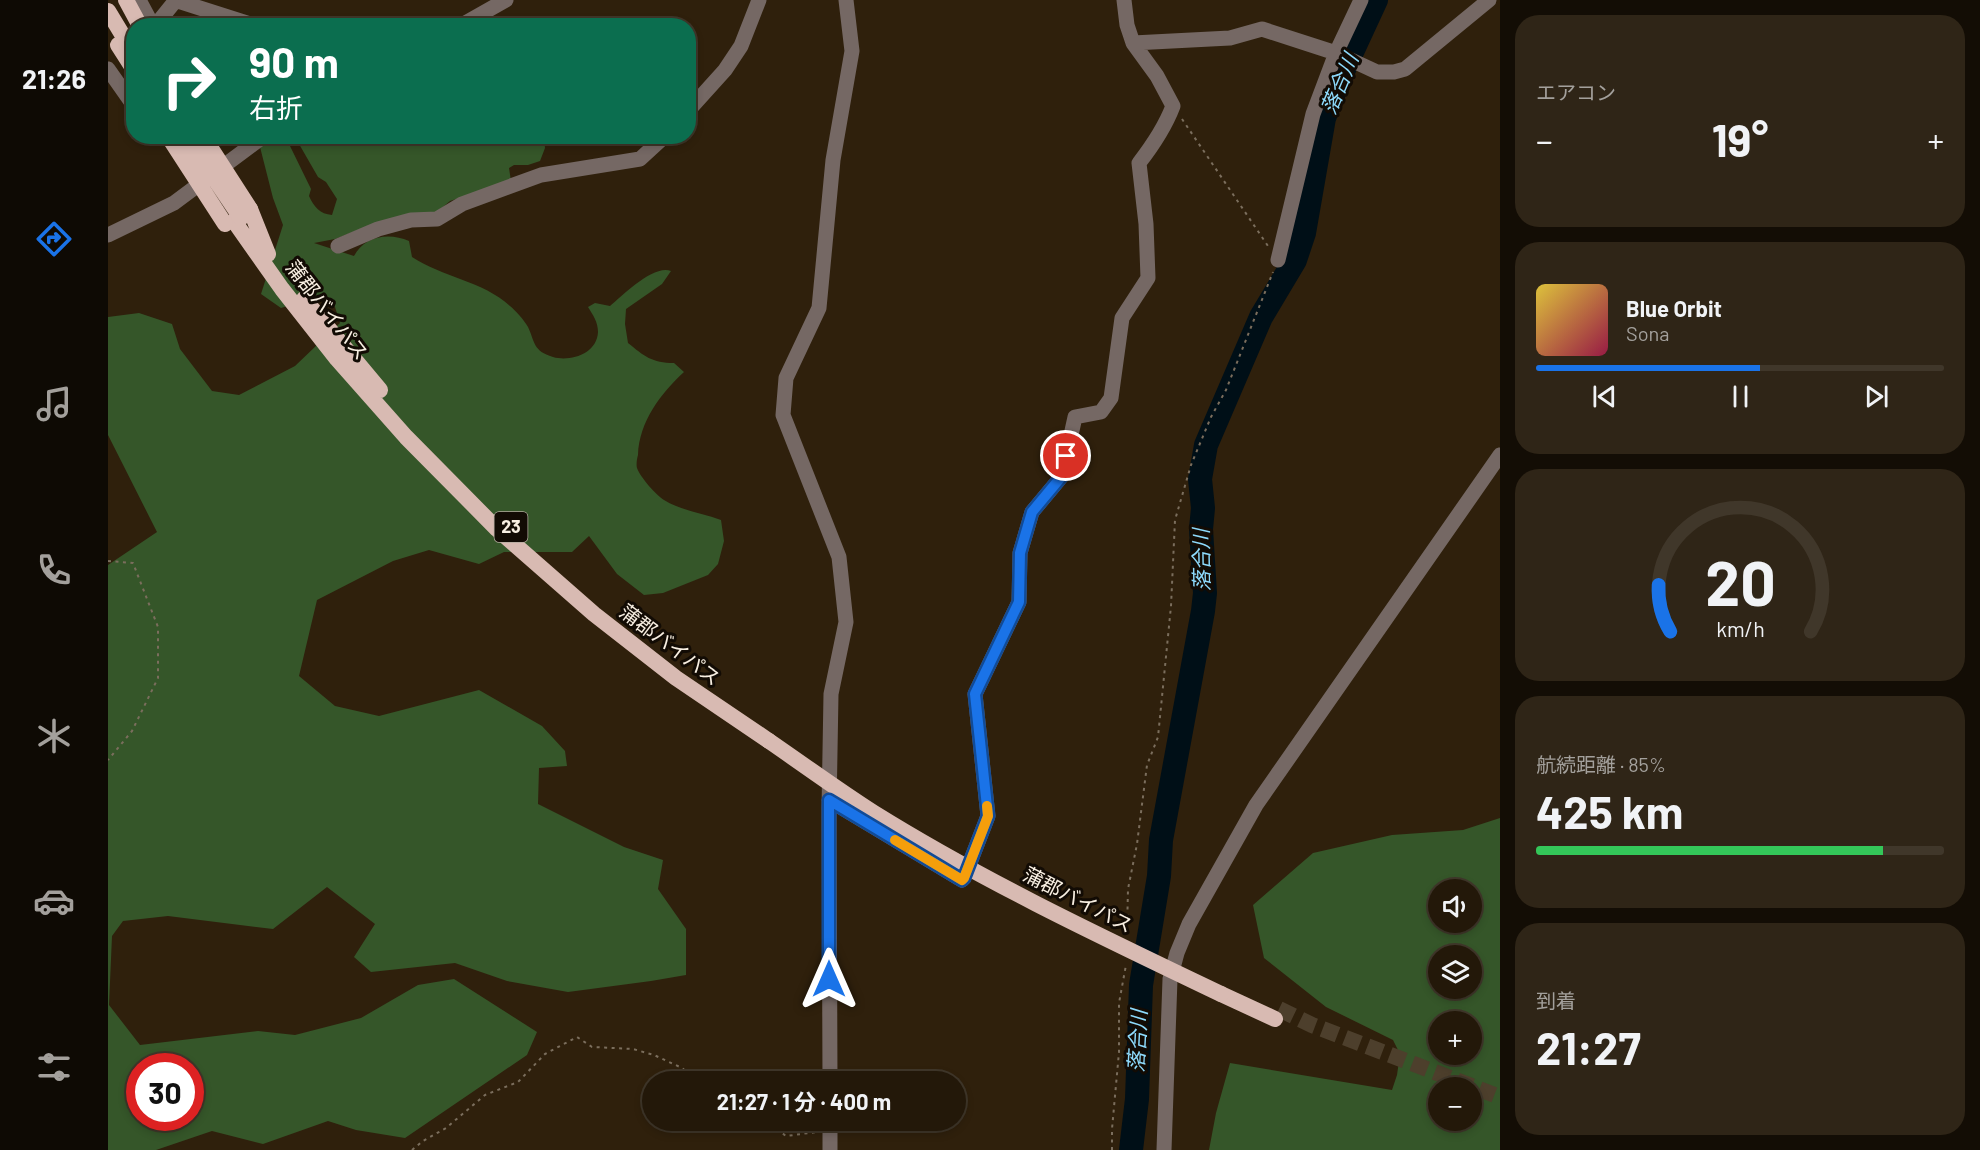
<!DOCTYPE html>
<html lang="ja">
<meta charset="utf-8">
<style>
body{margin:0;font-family:Barlow,"Noto Sans JP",sans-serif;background:#2f2517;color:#f1f3f6;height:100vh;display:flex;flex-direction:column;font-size:22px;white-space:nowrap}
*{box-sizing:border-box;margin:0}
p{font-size:20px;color:#a3a09c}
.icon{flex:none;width:33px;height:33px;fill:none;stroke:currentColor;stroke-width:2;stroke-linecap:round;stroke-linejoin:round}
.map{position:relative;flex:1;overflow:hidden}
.drawer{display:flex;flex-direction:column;gap:15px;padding:15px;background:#130d05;width:480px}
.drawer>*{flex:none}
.top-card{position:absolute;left:18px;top:18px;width:570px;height:126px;border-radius:24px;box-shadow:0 3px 9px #0003,0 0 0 2px #40372a;background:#0b6e4f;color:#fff;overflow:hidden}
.tools{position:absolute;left:1320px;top:879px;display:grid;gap:12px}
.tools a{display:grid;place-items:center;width:54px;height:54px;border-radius:50%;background:#231809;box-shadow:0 3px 9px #0003,0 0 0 2px #40372a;font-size:30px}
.speed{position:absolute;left:18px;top:1053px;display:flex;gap:12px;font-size:30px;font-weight:700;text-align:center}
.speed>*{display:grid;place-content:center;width:78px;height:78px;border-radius:50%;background:#231809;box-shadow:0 3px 9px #0003,0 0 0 2px #40372a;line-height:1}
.speed .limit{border:9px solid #d22;background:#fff;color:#111}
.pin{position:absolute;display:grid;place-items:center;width:51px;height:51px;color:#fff;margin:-26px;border:3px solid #fff;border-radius:50%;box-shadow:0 2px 6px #0007}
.me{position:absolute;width:66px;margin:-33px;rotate:0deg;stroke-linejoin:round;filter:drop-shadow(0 0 4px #0008)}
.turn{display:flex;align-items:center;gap:21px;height:126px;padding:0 24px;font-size:27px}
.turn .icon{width:78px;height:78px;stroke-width:2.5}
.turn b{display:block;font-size:42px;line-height:51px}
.big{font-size:45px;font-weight:700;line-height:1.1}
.drawer .card{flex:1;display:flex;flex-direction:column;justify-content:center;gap:9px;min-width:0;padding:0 21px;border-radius:24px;background:#2f2517}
.drawer .dial{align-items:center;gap:0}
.dial svg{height:156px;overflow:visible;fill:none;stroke:#40372a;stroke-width:7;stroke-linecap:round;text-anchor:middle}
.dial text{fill:#f1f3f6;stroke:none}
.song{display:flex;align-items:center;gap:18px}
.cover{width:72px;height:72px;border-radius:9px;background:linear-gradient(135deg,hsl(50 70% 55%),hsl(340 70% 35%))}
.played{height:6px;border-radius:3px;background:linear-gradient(90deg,#1a73e8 55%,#40372a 55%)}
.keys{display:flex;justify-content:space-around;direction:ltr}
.heat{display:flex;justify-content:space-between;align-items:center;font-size:33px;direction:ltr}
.charge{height:9px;border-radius:4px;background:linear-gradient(90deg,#34c759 85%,#40372a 0)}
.trip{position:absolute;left:534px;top:1071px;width:324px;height:60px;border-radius:30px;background:#231809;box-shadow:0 3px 9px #0003,0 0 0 2px #40372a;font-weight:700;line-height:60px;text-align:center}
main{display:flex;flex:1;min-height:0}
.dock{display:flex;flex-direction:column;width:108px;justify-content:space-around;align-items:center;background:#0e0a04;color:#a3a09c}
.dock .icon{width:42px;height:42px}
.dock .selected{color:#1a73e8}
.dock b{font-size:27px;color:#f1f3f6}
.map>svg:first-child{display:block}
.forest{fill:#355629;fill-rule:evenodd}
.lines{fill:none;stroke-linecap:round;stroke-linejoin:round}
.river{stroke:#000f17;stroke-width:24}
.trunk-tunnel{stroke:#4d3f2c;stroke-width:16;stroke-dasharray:16 8;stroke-linecap:butt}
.path{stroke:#7b6e5d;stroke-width:2;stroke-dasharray:3 4.5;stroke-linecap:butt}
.minor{stroke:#756864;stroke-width:15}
.tertiary{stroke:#756864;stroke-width:15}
.trunk{stroke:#d8bab2;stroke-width:16}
.trunk-bridge{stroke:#d8bab2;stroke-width:16}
.route-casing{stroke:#114b97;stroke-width:15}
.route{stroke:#1a73e8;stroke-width:10}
.slow{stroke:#f59e0b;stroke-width:10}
.labels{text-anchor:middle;stroke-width:6;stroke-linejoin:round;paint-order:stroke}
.shield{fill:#120b04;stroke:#b3ab9f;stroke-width:1.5}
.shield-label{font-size:18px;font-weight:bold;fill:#f8efe2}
.street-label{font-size:20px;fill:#f8efe2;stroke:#120b04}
.water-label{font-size:21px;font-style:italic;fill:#8ddafc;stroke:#120b04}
</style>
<main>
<nav class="dock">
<b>21:26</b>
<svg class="icon selected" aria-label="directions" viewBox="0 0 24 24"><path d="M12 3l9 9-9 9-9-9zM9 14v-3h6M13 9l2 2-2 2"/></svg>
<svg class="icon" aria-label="music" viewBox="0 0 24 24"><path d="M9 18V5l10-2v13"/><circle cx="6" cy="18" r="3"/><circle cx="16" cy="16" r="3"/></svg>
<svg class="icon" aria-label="phone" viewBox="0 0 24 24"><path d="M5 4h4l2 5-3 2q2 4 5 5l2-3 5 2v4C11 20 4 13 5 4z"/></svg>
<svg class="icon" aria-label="climate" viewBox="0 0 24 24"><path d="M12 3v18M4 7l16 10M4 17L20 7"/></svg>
<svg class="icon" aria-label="car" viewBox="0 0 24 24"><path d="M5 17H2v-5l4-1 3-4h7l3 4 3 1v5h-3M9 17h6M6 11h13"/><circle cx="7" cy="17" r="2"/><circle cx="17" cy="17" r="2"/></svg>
<svg class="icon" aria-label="filters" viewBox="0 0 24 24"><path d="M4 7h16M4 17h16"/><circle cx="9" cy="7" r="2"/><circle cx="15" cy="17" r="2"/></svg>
</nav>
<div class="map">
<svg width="1392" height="1150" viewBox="0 0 1392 1150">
<rect width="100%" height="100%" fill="#2f200c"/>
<path class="forest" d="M165,137H174L182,146L203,189L201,196C206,207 212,214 224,215L229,199L218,182L210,177L187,137H436L437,148L432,161L420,165H406L401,168L403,181L342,201L329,212L271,222L227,239L206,243L246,256C256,236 281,232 301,241L304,257C334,277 375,281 402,306C408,311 416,320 420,327C427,342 425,351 445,357C462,362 489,354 490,332C490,322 485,315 480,307L487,303L502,306C515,295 546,264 563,271L554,284L518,309L517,324L520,343C536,356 544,363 566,363L576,372C553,393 531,422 530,455C529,458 528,465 529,468C532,477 549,496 556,500C574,511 595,513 613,520L616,541L610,564L600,575L555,593L536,595L509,574L481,536L464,552H396L371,564L321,550L285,561L209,600L191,676L227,706L271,716L371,690L434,726L457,751L459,766L431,768L430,804L516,847L555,860L550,889L578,929V975L543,981L460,992L399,981L347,963L263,972L246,957L267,924L219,887L165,929L60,916L15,921L4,936L1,1005L32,1045L150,1031L187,1035L253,1018L310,985L346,979L429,1032L419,1055L297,1138L248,1130L220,1121L155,1144L104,1131L48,1150H0V565L49,532L0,435V317L31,313L64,324L72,349L104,391L131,395L187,366L232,323L227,307L215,295L173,308L153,294L175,225L165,198L152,147ZM32,1066H82V1118H32Z
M1392,818V1150H1101L1108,1113L1122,1063L1284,1090L1289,1075L1292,1054L1285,1040L1218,1007L1156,958L1145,905L1205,853L1284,835L1355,830ZM1330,890H1364V922H1330ZM1330,956H1364V988H1330ZM1330,1022H1364V1054H1330ZM1330,1088H1364V1120H1330Z"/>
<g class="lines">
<path class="river" d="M1023,1150L1029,1099L1033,985L1051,876L1053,840L1095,611L1097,593L1093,529L1095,508L1092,479L1098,445L1153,317L1187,260L1196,233L1216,118L1231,80L1268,0"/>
<path class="trunk-tunnel" d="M1171,1009L1204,1025L1392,1097"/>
<path class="path" d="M1074,119L1160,246
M0,561L25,563L50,627V678L24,731L0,760
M1019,932L1020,889L1029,844L1039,765L1050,737L1063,606L1067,520L1083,465L1103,417L1118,390L1165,272
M657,1120L678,1136L709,1132
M304,1150L315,1141L338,1128L377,1095L410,1082L437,1054L469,1037L484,1047L525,1049L546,1055L574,1068L591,1082
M1004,1150V1129L1011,1052V1003L1018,965"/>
<path class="minor" d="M31,0L45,26
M67,0L148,26
M47,26L68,0
M352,26L398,0
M1025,43L1122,38L1154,29L1228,53L1269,72H1286L1297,69L1381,0
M0,69L26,106
M580,111L617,70L633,46L651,0
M0,235L66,203L156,136
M230,246L270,229L303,220L329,219L354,204L433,175L532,159L557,136
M1170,260L1205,114L1228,53L1253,0
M721,800L854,880L856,878L880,816L867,694L911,602L912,553L924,512L954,476L967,417L993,412L1003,398L1014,318L1040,278L1038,224L1031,163C1045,145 1057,127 1065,106L1049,76L1025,43L1019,25L1016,0
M722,1082L721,809L723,694L738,622L731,557L675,415L678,378L711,308L725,160L744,51L738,0
M722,1120V1150"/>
<path class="tertiary" d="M1056,1150L1062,979L1069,953L1081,924L1148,805L1392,455"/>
<path class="trunk" d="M18,0L32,26
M142,209L160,254
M126,221L174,289L229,359L298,437L389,529L486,614L568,678L661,741
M196,299L272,390
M1113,994L1167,1019"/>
<path class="trunk-bridge" d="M0,11L26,54
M10,45L26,70
M60,136L117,224
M78,136L133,218
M95,136L142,209
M661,741C696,765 730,790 766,813C877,882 996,938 1113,994"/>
</g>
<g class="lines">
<defs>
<path id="route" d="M721,979V800L854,880L856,878L880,816L867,694L911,602L912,553L924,512L954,476L958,456"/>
</defs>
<use href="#route" class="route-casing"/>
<use href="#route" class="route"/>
<path class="slow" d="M787,840L854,880L856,878L880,816L879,806"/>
</g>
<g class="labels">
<rect class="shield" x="386.5" y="512" width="33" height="30" rx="4.5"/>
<g class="shield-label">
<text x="403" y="533">23</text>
</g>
<g class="street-label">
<text transform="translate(219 310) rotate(52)" y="7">蒲郡バイパス</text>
<text transform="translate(562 645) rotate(37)" y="7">蒲郡バイパス</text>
<text transform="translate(970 900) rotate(27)" y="7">蒲郡バイパス</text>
</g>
<g class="water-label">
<text transform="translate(1232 84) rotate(-67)" y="7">落合川</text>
<text transform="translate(1094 560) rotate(-91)" y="7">落合川</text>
<text transform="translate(1030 1041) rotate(-87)" y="7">落合川</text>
</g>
</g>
</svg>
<div class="tools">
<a><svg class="icon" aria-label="sound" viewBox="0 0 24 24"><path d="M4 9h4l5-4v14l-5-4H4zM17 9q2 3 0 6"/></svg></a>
<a><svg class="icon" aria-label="layers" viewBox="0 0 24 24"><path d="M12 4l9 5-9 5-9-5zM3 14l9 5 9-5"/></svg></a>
<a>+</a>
<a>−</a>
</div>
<div class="speed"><div class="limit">30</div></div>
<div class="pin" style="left:958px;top:456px;background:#d93025"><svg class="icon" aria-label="arrive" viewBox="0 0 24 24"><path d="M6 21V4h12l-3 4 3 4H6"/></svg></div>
<svg class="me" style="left:721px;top:979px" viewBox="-20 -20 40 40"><path d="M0-17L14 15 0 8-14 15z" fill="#1a73e8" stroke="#fff" stroke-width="4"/></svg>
<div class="trip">21:27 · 1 分 · 400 m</div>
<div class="top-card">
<div class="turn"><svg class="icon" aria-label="right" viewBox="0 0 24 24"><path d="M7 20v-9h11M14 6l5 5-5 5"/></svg><div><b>90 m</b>右折</div></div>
</div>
</div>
<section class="drawer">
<div class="card"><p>エアコン</p>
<div class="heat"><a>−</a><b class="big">19°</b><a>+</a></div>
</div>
<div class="card">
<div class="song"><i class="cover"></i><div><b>Blue Orbit</b><p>Sona</p></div></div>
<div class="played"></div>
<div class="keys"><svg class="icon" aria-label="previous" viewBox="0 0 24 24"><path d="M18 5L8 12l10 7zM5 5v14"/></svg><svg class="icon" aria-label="pause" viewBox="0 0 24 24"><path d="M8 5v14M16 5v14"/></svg><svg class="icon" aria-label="next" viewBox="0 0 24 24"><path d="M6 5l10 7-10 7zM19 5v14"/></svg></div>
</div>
<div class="card dial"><svg viewBox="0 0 100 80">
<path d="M14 69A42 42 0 1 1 86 69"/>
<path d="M14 69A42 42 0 0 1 8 45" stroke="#1a73e8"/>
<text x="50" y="56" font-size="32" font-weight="700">20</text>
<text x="50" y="72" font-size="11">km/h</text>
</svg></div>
<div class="card"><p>航続距離 · 85%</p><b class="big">425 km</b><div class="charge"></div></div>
<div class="card"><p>到着</p><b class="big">21:27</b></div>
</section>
</main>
